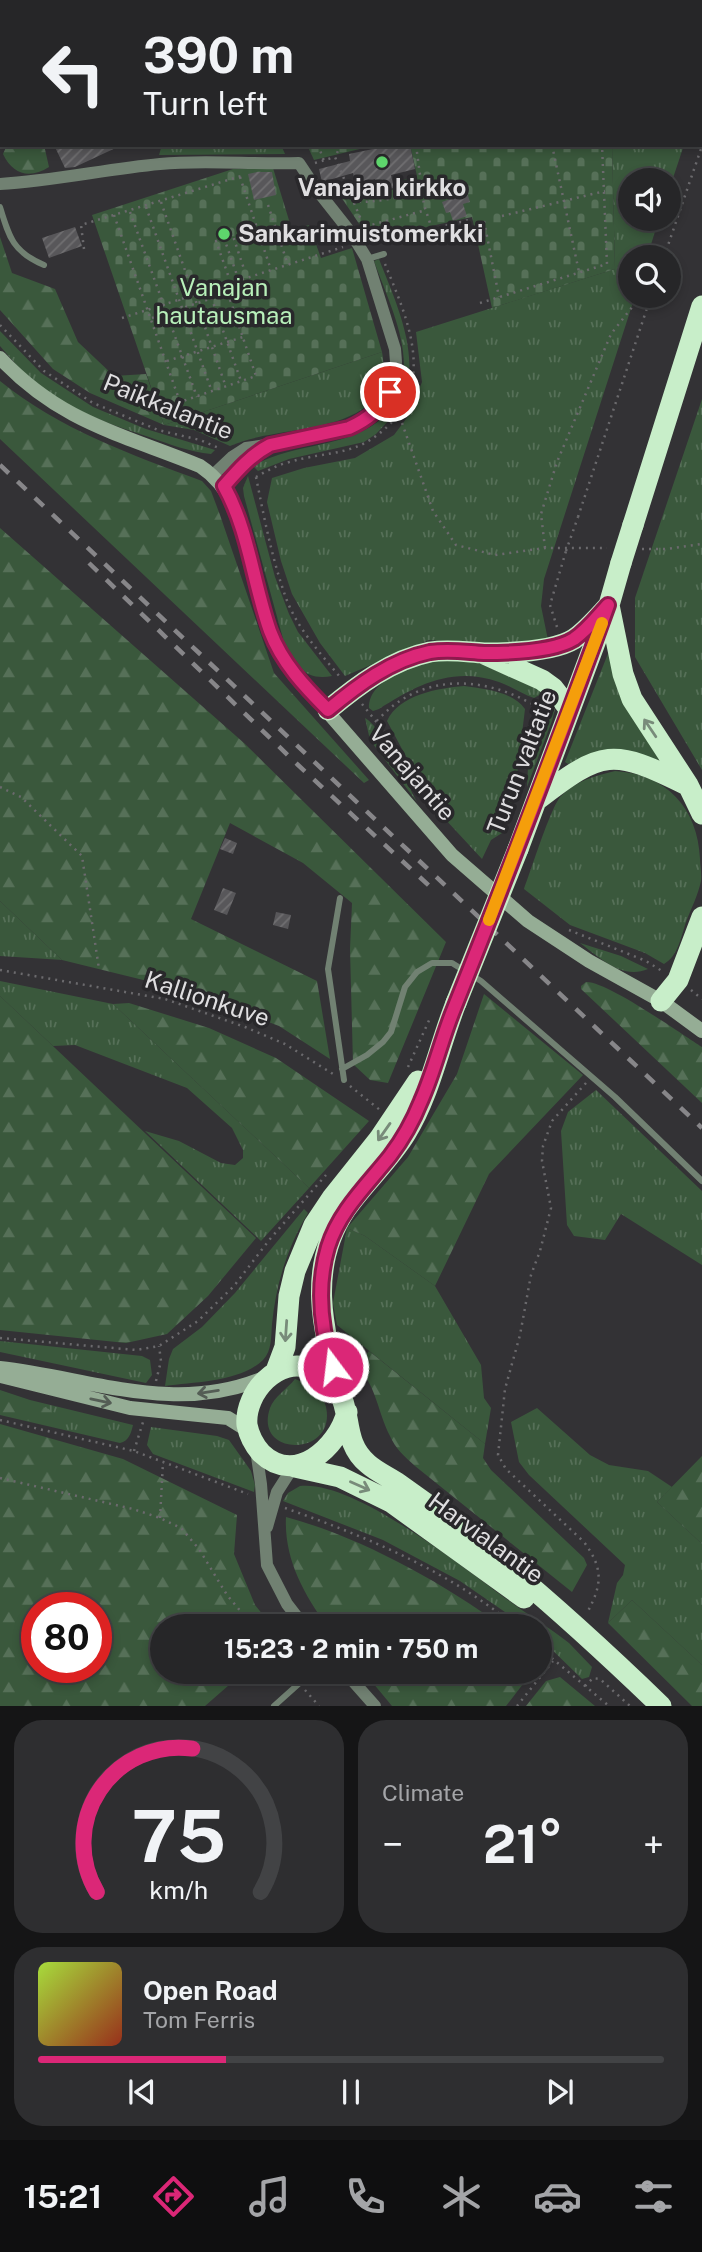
<!DOCTYPE html>
<meta charset="utf-8">
<style>
body{margin:0;font-family:"Public Sans",sans-serif;background:#2e2e30;color:#f1f3f6;height:100vh;display:flex;flex-direction:column;font-size:26px;white-space:nowrap}
*{box-sizing:border-box;margin:0}
p{font-size:23px;color:#a4a5a8}
.icon{flex:none;width:38px;height:38px;fill:none;stroke:currentColor;stroke-width:2;stroke-linecap:round;stroke-linejoin:round}
.map{position:relative;height:1706px;overflow:hidden}
.side{display:flex;flex-direction:column;gap:14px;padding:14px;background:#151516;flex:1}
.side>*{flex:none}
.top-card{position:absolute;left:0px;top:0px;width:704px;height:147px;box-shadow:0 4px 10px #0003,0 0 0 2px #424345;background:#262628;color:#f1f3f6;overflow:hidden}
.tools{position:absolute;left:618px;top:168px;display:grid;gap:14px}
.tools a{display:grid;place-items:center;width:63px;height:63px;border-radius:50%;background:#262628;box-shadow:0 4px 10px #0003,0 0 0 2px #424345;font-size:35px}
.speed{position:absolute;left:21px;top:1592px;display:flex;gap:14px;font-size:35px;font-weight:700;text-align:center}
.speed>*{display:grid;place-content:center;width:91px;height:91px;border-radius:50%;background:#262628;box-shadow:0 4px 10px #0003,0 0 0 2px #424345;line-height:1}
.speed .limit{border:10px solid #d22;background:#fff;color:#111}
.pin{position:absolute;display:grid;place-items:center;width:60px;height:60px;color:#fff;margin:-30px;border:4px solid #fff;border-radius:50%;box-shadow:0 2px 7px #0007}
.me{position:absolute;width:77px;margin:-38px;rotate:345deg;stroke-linejoin:round;filter:drop-shadow(0 0 5px #0008)}
.turn{display:flex;align-items:center;gap:24px;height:147px;padding:0 28px;font-size:32px}
.turn .icon{width:91px;height:91px;stroke-width:2.5}
.turn b{display:block;font-size:49px;line-height:60px}
.big{font-size:52px;font-weight:700;line-height:1.1}
.side .tile{flex:1;display:flex;flex-direction:column;justify-content:center;gap:10px;min-width:0;padding:0 24px;border-radius:28px;background:#2e2e30}
.side .dial{align-items:center;gap:0}
.dial svg{height:182px;overflow:visible;fill:none;stroke:#424345;stroke-width:7;stroke-linecap:round;text-anchor:middle}
.dial text{fill:#f1f3f6;stroke:none}
.song{display:flex;align-items:center;gap:21px}
.cover{width:84px;height:84px;border-radius:10px;background:linear-gradient(135deg,hsl(80 70% 55%),hsl(10 70% 35%))}
.played{height:7px;border-radius:4px;background:linear-gradient(90deg,#db2777 30%,#424345 30%)}
.keys{display:flex;justify-content:space-around;direction:ltr}
.heat{display:flex;justify-content:space-between;align-items:center;font-size:38px;direction:ltr}
.side .tiles{flex:1;display:grid;gap:14px;grid-template-columns:1fr 1fr}
.tile:last-child{grid-column:span 2}
.trip{position:absolute;left:150px;top:1614px;width:402px;height:70px;border-radius:35px;background:#262628;box-shadow:0 4px 10px #0003,0 0 0 2px #424345;font-weight:700;line-height:70px;text-align:center}
.tabs{display:flex;height:112px;justify-content:space-around;align-items:center;background:#0f0f10;color:#a4a5a8}
.tabs .icon{width:49px;height:49px}
.tabs .on{color:#db2777}
.tabs b{font-size:32px;color:#f1f3f6}
.map>svg:first-child{display:block}
.grass{fill:url(#grass-tufts)}
.forest{fill:url(#forest-firs);fill-rule:evenodd}
.cemetery{fill:url(#cemetery-stones)}
.building{fill:url(#building-hatch)}
.lines{fill:none;stroke-linecap:round;stroke-linejoin:round}
.path{stroke:#6b6a6d;stroke-width:2.5;stroke-dasharray:2 5;stroke-linecap:butt}
.lane{stroke:#718172;stroke-width:6}
.street{stroke:#718172;stroke-width:12}
.secondary{stroke:#95ad95;stroke-width:14}
.highway{stroke:#c8eec9;stroke-width:21}
.rail{stroke:#878689;stroke-width:4.5;stroke-dasharray:12 12;stroke-linecap:butt}
.path-bridge{stroke:#6b6a6d;stroke-width:2.5;stroke-dasharray:2 5;stroke-linecap:butt}
.highway-bridge{stroke:#c8eec9;stroke-width:21}
.oneway{stroke:#788b7a}
.oneway2{stroke:#545d55}
.route-casing{stroke:#8e194d;stroke-width:18}
.route{stroke:#db2777;stroke-width:12}
.slow{stroke:#f59e0b;stroke-width:12}
.poi-dot{fill:#5ed56c;stroke:#29282b;stroke-width:2.5}
.labels{text-anchor:middle;stroke-width:7;stroke-linejoin:round;paint-order:stroke}
.poi-label{font-size:24px;font-weight:bold;fill:#dfdee0;stroke:#29282b}
.park-label{font-size:24px;fill:#b8f0ba;stroke:#29282b}
.street-label{font-size:24px;fill:#dfdee0;stroke:#29282b}
</style>
<div class="map">
<svg width="702" height="1706" viewBox="0 0 702 1706">
<defs>
<pattern id="grass-tufts" width="24" height="20" patternUnits="userSpaceOnUse" patternTransform="scale(1.75)"><rect width="24" height="20" fill="#3a583c"/><path d="M3 7l-1-3M5 7V3M7 7l1-3M15 17l-1-3M17 17v-4M19 17l1-3" fill="none" stroke="#567058"/></pattern>
<pattern id="forest-firs" width="22" height="20" patternUnits="userSpaceOnUse" patternTransform="scale(1.75)"><rect width="22" height="20" fill="#3a583c"/><path d="M5 1l3.5 6h-7zM16 11l3.5 6h-7z" fill="#567058"/></pattern>
<pattern id="cemetery-stones" width="16" height="16" patternUnits="userSpaceOnUse" patternTransform="scale(1.75)"><rect width="16" height="16" fill="#3a583c"/><path d="M2 7V4a2 2 0 0 1 4 0v3zM10 15v-3a2 2 0 0 1 4 0v3z" fill="#567058"/></pattern>
<pattern id="building-hatch" width="6" height="6" patternUnits="userSpaceOnUse" patternTransform="scale(1.75)"><rect width="6" height="6" fill="#58575a"/><path d="M-1 1l2-2M0 6l6-6M5 7l2-2" fill="none" stroke="#706f71"/></pattern>
</defs>
<rect width="100%" height="100%" fill="#333235"/>
<path class="grass" d="M607,0H702V99V2Z
M162,145H281L285,154L159,155Z
M612,145H684L669,190L668,180H630V219H659L647,257H630V296H635L544,579L541,606L548,640L511,645L429,640L345,676L320,643L292,594L281,561L267,502L272,478L304,468L355,458L394,435L409,415L422,382L416,332L615,269Z
M379,259C396,303 426,364 398,408L393,405C396,398 400,391 402,384C411,344 387,298 374,261Z
M0,331L41,373L93,407L146,429L215,450L211,454C190,452 169,444 149,437C105,423 59,406 25,374C16,365 8,355 0,346Z
M382,352C398,440 280,422 230,446L194,430L164,425Z
M702,399V770L635,657V598Z
M385,416L390,419L376,434L364,442L289,459L258,471L253,466C296,441 348,450 385,416Z
M248,476L275,577L289,614L298,632L332,676C307,681 296,667 285,646L244,496L243,488Z
M609,651L665,763L590,756L568,764L565,762Z
M440,659L471,660L545,692L534,698C522,694 511,686 499,682C452,666 417,685 379,709L373,711L369,708C369,677 417,666 440,659Z
M464,686C484,689 512,691 525,709L515,791L502,833L491,840L482,859L432,805L387,721C399,695 438,688 464,686Z
M550,699L555,709L552,721L527,787C529,750 528,731 550,699Z
M365,718C383,728 406,782 417,802L370,740Z
M615,771C666,774 698,808 700,859C700,866 702,874 701,881C698,895 691,909 686,922C681,937 678,956 664,964L645,953L570,925L524,889C531,871 551,806 561,796C576,781 594,776 615,771Z
M0,901L62,960H63L0,956Z
M580,943L621,956L648,969C622,980 600,958 580,943Z
M0,981L113,1004L309,1188L261,1241L145,1131L179,1141L221,1163L235,1165L243,1158V1150L232,1128L187,1088L75,1045L53,1046L0,996Z
M596,1090L702,1191V1265L621,1214L605,1240L574,1236L567,1225L561,1131L568,1112Z
M304,1209L308,1213C287,1248 276,1284 272,1324C271,1336 272,1351 263,1360C240,1382 195,1382 165,1386L169,1359L173,1349L202,1327L235,1293Z
M347,1228L365,1236L435,1286L481,1365L484,1398L491,1408L485,1444L337,1325L333,1303Z
M0,1341L142,1356L150,1360L152,1375L146,1383L0,1352Z
M295,1379C310,1385 322,1390 326,1407C337,1457 253,1458 270,1408C274,1397 288,1388 295,1379Z
M0,1390L30,1400L133,1425C131,1433 129,1441 120,1443L0,1415Z
M537,1408L590,1455L609,1465L648,1471L672,1487L657,1502L702,1544V1665L632,1600L608,1623L617,1583L623,1575L625,1565L529,1475L519,1462L511,1422Z
M151,1427L217,1436L229,1440L251,1471L255,1485L254,1492L153,1454L147,1445Z
M300,1486C355,1480 463,1568 508,1600C528,1615 550,1628 569,1643L592,1667L589,1677L582,1679L541,1639V1626H525L460,1581L383,1540L283,1501L288,1493Z"/>
<path class="forest" d="M0,0H67L69,2H2V45Z
M7,145H44L49,167C30,179 13,175 3,154Z
M0,237L12,273L55,289L78,342L114,376L146,374L164,425L90,393L53,369L0,310Z
M0,381C59,429 132,455 202,481L211,491L220,515L274,673L369,780L364,783L0,439Z
M0,528L244,743L446,942L388,1083L370,1080L353,1064L350,949L352,903L303,863L230,823L191,919L317,981L330,1059L279,1026L184,990L62,960L0,901Z
M586,982C607,981 681,1034 702,1047V1103L581,989V986Z
M484,994L583,1075L489,1174L435,1286L365,1236L347,1228L408,1157L457,1074Z
M0,996L256,1238L208,1296L167,1334L126,1343L0,1330Z
M129,1003L209,1028L276,1058L369,1121L309,1188L113,1004Z
M369,1351L485,1444L483,1458L491,1470L584,1558L587,1565L572,1592L415,1466C405,1457 395,1448 390,1436C377,1410 378,1391 358,1366Z
M0,1394L49,1409L53,1414V1422L47,1425L0,1414Z
M0,1424L123,1459L237,1515L234,1554L255,1605L272,1626H163V1671H245L205,1706H0ZM37,1608H96V1668H37Z
M702,1456V1544L657,1502Z
M286,1517C360,1537 440,1581 502,1626H327C303,1593 284,1558 286,1517Z
M632,1600L702,1665V1706H692L608,1623Z
M363,1671H533L506,1706H392Z
M560,1677L595,1706H526L546,1681Z"/>
<path class="cemetery" d="M247,0H607V2H246Z
M307,145H368V147L314,160Z
M410,145H612L615,269L492,308L472,217L404,232L368,237L337,191L366,182L370,194L396,189L395,182L417,176Z
M273,168L292,230L309,225L321,258L352,248L382,352L164,425L92,215L233,169Z"/>
<path class="building" d="M54,145H122L75,167L65,168Z
M372,145H410L415,169L391,175L394,188L378,191L375,179L355,183L353,173L322,182L319,169L350,161L349,154L373,149Z
M257,172H272L276,195L254,200L248,174Z
M465,186L470,202L463,204L467,216L453,221L450,212L446,213L442,202L450,199L447,191Z
M75,227L82,246L49,258L42,238Z
M225,838L237,843L233,854L220,849Z
M223,888L236,893L227,915L214,910Z
M276,912L291,915L288,929L273,925Z"/>
<g class="lines">
<path class="path" d="M210,0L211,2
M264,0V2
M436,0V2
M456,0V2
M472,0L473,2
M488,0V2
M504,0V2
M521,0V2
M538,0L539,2
M595,0L596,2
M346,2L352,0
M318,145L324,161
M341,145L335,157L364,227L426,210
M416,145L424,205L432,229
M552,145L579,272
M315,163L335,157
M240,177L271,270
M330,185L343,181
M352,200C369,208 438,187 458,181L460,187
M161,202L226,387
M268,205L288,265
M146,207L212,392
M130,212L197,397
M114,215L180,402L256,376L225,285
M502,216L605,191
M484,221L499,297
M224,238L239,281
M370,240L432,229L473,219
M84,249L81,225L241,176
M664,257L702,146
M385,264C402,306 428,361 404,405
M228,275L216,241L233,236L244,269
M209,291L241,381
M480,303L607,264L602,145
M122,318L343,247
M152,318L228,293
M0,325L44,371L93,403L158,430L200,440L221,449
M167,361L243,337
M402,423L433,511L456,545L495,555L545,548H607
M256,477C264,517 272,559 286,598C297,628 320,653 340,677
M256,477C265,472 275,466 286,463C331,449 356,459 392,422
M578,517L651,296
M545,548L541,514L557,462L611,334L636,302L645,296
M642,549H666L702,544
M557,627L550,605L566,551
M362,704L387,735L420,796
M377,721C420,672 485,675 537,707
M523,783L529,728L541,702
M0,787L21,797L82,856L99,969
M569,930L646,961L662,971
M0,970L165,999L245,1027L285,1044L333,1074
M691,990L702,999
M408,1067L431,1016
M586,1083L552,1121L543,1146L542,1161L551,1208L540,1251L531,1275L520,1335L505,1389L498,1455L506,1469L584,1542C604,1569 602,1585 587,1613
M350,1086L380,1110
M0,1338L136,1350L159,1346L198,1321L234,1286L270,1239L326,1175
M156,1381L161,1361L159,1346
M0,1420L134,1451L248,1494
M134,1451L143,1422
M0,1478L133,1509L160,1518L181,1528L199,1549L227,1595L253,1626
M285,1508C367,1537 447,1570 515,1626
M160,1518L163,1462
M541,1649L609,1706
M585,1686L593,1678L600,1679L630,1706
M305,1690L319,1706
M517,1706L553,1661"/>
<path class="lane" d="M0,207C9,237 13,252 44,265
M367,259L384,254
M384,403L398,413
M340,898L328,969L344,1080
M342,1069L367,1055L383,1042L391,1032L405,987L417,972L432,963H452L481,981L615,1097L702,1181
M274,1706L313,1671"/>
<path class="street" d="M0,184C54,181 106,169 160,164C206,159 253,165 299,163L317,190L351,233L367,259L395,349L396,362L393,383L382,406L360,423L349,428L311,438L246,448L232,457L213,475
M224,486L250,458L264,448
M256,1450L261,1484L267,1565L287,1604L304,1626
M267,1527L277,1492L293,1467
M344,1671L375,1706"/>
<path class="secondary" d="M0,358C61,423 122,434 200,466C253,501 250,578 271,633C276,646 284,659 292,671L452,855L528,921L589,961L661,1001L702,1031
M0,1368C91,1378 175,1416 266,1377
M1,1376L130,1408L228,1418L244,1428L249,1436"/>
<path class="highway" d="M633,525L702,306
M609,605L623,674L632,699L688,785L702,814
M484,654L542,680L553,688L570,710
M328,710C358,685 391,660 430,652C449,649 466,652 484,653C508,653 553,652 574,639C587,630 598,617 609,605
M537,800C603,749 612,748 687,785
M518,849L609,605L621,563
M661,1001L678,980L702,917
M276,1371L285,1347L289,1296L295,1271L314,1225L332,1198L379,1139L418,1081
M340,1390C322,1328 307,1267 346,1209C364,1183 389,1161 406,1133C430,1094 439,1046 456,1003
M347,1412C338,1448 295,1486 261,1453C254,1445 249,1435 247,1425C244,1393 279,1355 311,1369C364,1391 333,1435 368,1464C377,1472 389,1477 399,1484C428,1504 456,1525 483,1547C545,1597 604,1651 661,1706
M295,1467L340,1477L391,1502L524,1598"/>
<path class="rail" d="M0,465L702,1128
M89,563L297,764L437,893"/>
<path class="path-bridge" d="M566,551L578,517"/>
<path class="highway-bridge" d="M621,563L633,525
M456,1003L518,849"/>
</g>
<defs><path id="oneway-shaft" d="M-6 0H5M1.5-3L5.5 0L1.5 3" fill="none" stroke-width="1.6" stroke-linecap="round" stroke-linejoin="round" transform="scale(1.75)"/></defs>
<g class="oneway">
<use href="#oneway-shaft" transform="translate(650 728) rotate(-124)"/>
<use href="#oneway-shaft" transform="translate(384 1132) rotate(125)"/>
<use href="#oneway-shaft" transform="translate(286 1331) rotate(94)"/>
<use href="#oneway-shaft" transform="translate(360 1486) rotate(24)"/>
</g>
<g class="oneway2">
<use href="#oneway-shaft" transform="translate(208 1392) rotate(171)"/>
<use href="#oneway-shaft" transform="translate(101 1401) rotate(12)"/>
</g>
<g class="lines">
<defs>
<path id="route" d="M333,1367C321,1329 316,1287 328,1247C339,1211 367,1185 390,1156C403,1139 413,1121 421,1101C434,1072 441,1041 453,1011C507,876 559,741 608,605C597,617 587,630 574,639C553,652 508,653 484,653C466,652 449,649 430,652C391,660 358,685 328,710C305,687 282,663 270,631C253,583 249,531 224,486C238,470 251,455 270,445L349,428C367,420 381,409 390,392"/>
</defs>
<use href="#route" class="route-casing"/>
<use href="#route" class="route"/>
<path class="slow" d="M489,920L602,623"/>
</g>
<g class="poi-dot">
<circle cx="382" cy="162" r="7"/>
<circle cx="224" cy="234" r="7"/>
</g>
<g class="labels">
<g class="poi-label">
<text x="382" y="196">Vanajan kirkko</text>
<text x="238" y="242" text-anchor="start">Sankarimuistomerkki</text>
</g>
<g class="park-label">
<text x="224" y="296">Vanajan<tspan x="224" dy="28">hautausmaa</tspan></text>
</g>
<g class="street-label">
<text transform="translate(168 407) rotate(22)" y="8">Paikkalantie</text>
<text transform="translate(522 762) rotate(-69)" y="8">Turun valtatie</text>
<text transform="translate(412 773) rotate(49)" y="8">Vanajantie</text>
<text transform="translate(207 999) rotate(18)" y="8">Kallionkuve</text>
<text transform="translate(486 1538) rotate(36)" y="8">Harvialantie</text>
</g>
</g>
</svg>
<div class="tools">
<a><svg class="icon" aria-label="sound" viewBox="0 0 24 24"><path d="M4 9h4l5-4v14l-5-4H4zM17 9q2 3 0 6"/></svg></a>
<a><svg class="icon" aria-label="search" viewBox="0 0 24 24"><circle cx="10" cy="10" r="6"/><path d="M15 15l6 6"/></svg></a>
</div>
<div class="speed"><div class="limit">80</div></div>
<div class="pin" style="left:390px;top:392px;background:#d93025"><svg class="icon" aria-label="arrive" viewBox="0 0 24 24"><path d="M6 21V4h12l-3 4 3 4H6"/></svg></div>
<svg class="me" style="left:333px;top:1367px" viewBox="-20 -20 40 40"><circle r="17" fill="#db2777" stroke="#fff" stroke-width="3"/><path d="M0-11L8 9 0 5-8 9z" fill="#fff"/></svg>
<div class="trip">15:23 · 2 min · 750 m</div>
<div class="top-card">
<div class="turn"><svg class="icon" aria-label="left" viewBox="0 0 24 24"><path d="M17 20v-9H6M10 6l-5 5 5 5"/></svg><div><b>390 m</b>Turn left</div></div>
</div>
</div>
<section class="side">
<div class="tiles">
<div class="tile dial"><svg viewBox="0 0 100 80">
<path d="M14 69A42 42 0 1 1 86 69"/>
<path d="M14 69A42 42 0 0 1 56 6" stroke="#db2777"/>
<text x="50" y="56" font-size="32" font-weight="700">75</text>
<text x="50" y="72" font-size="11">km/h</text>
</svg></div>
<div class="tile"><p>Climate</p>
<div class="heat"><a>−</a><b class="big">21°</b><a>+</a></div>
</div>
<div class="tile">
<div class="song"><i class="cover"></i><div><b>Open Road</b><p>Tom Ferris</p></div></div>
<div class="played"></div>
<div class="keys"><svg class="icon" aria-label="previous" viewBox="0 0 24 24"><path d="M18 5L8 12l10 7zM5 5v14"/></svg><svg class="icon" aria-label="pause" viewBox="0 0 24 24"><path d="M8 5v14M16 5v14"/></svg><svg class="icon" aria-label="next" viewBox="0 0 24 24"><path d="M6 5l10 7-10 7zM19 5v14"/></svg></div>
</div>
</div>
</section>
<nav class="tabs">
<b>15:21</b>
<svg class="icon on" aria-label="directions" viewBox="0 0 24 24"><path d="M12 3l9 9-9 9-9-9zM9 14v-3h6M13 9l2 2-2 2"/></svg>
<svg class="icon" aria-label="music" viewBox="0 0 24 24"><path d="M9 18V5l10-2v13"/><circle cx="6" cy="18" r="3"/><circle cx="16" cy="16" r="3"/></svg>
<svg class="icon" aria-label="phone" viewBox="0 0 24 24"><path d="M5 4h4l2 5-3 2q2 4 5 5l2-3 5 2v4C11 20 4 13 5 4z"/></svg>
<svg class="icon" aria-label="climate" viewBox="0 0 24 24"><path d="M12 3v18M4 7l16 10M4 17L20 7"/></svg>
<svg class="icon" aria-label="car" viewBox="0 0 24 24"><path d="M5 17H2v-5l4-1 3-4h7l3 4 3 1v5h-3M9 17h6M6 11h13"/><circle cx="7" cy="17" r="2"/><circle cx="17" cy="17" r="2"/></svg>
<svg class="icon" aria-label="filters" viewBox="0 0 24 24"><path d="M4 7h16M4 17h16"/><circle cx="9" cy="7" r="2"/><circle cx="15" cy="17" r="2"/></svg>
</nav>
